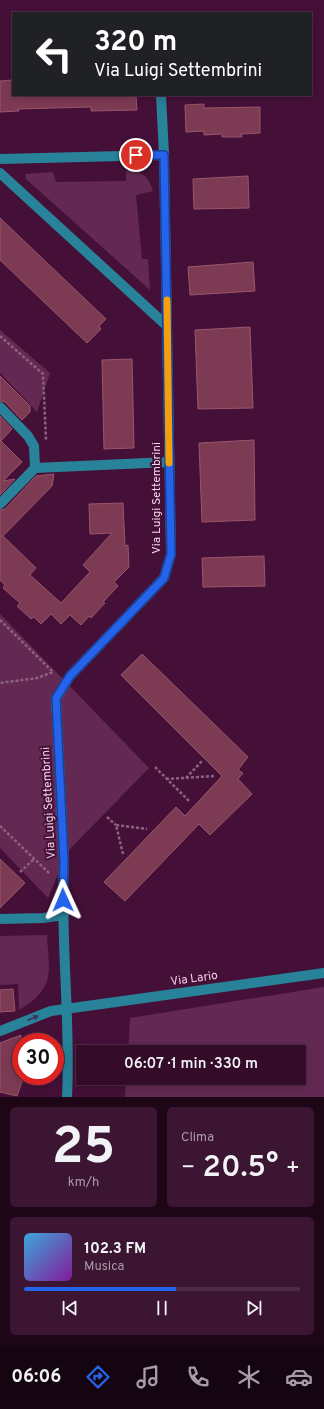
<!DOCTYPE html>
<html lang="it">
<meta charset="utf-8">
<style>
body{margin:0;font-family:Overpass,sans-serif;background:#3c1532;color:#f1f3f6;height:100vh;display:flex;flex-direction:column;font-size:15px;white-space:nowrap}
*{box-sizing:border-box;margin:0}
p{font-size:13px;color:#a99ba8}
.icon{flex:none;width:22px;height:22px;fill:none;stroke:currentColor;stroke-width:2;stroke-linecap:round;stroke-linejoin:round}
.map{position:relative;height:1097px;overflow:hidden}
.side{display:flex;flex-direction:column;gap:10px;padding:10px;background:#1d0717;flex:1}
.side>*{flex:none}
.guide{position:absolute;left:12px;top:12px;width:300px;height:84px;border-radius:0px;box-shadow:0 2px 10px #0003,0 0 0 1px #4e2c47;background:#202124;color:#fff;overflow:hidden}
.speed{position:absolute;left:12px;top:1033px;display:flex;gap:8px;font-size:20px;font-weight:700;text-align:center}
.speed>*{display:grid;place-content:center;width:52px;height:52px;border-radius:50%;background:#340c2a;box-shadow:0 2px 10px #0003,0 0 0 1px #4e2c47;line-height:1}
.speed .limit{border:6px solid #d22;background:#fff;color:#111}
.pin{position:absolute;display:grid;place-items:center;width:34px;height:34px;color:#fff;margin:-17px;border:2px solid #fff;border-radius:50%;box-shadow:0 1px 4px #0007}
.me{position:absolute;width:44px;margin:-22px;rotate:359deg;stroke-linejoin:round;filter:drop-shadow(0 0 3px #0008)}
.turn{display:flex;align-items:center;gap:14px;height:84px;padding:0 16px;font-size:18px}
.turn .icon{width:52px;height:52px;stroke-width:2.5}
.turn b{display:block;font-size:28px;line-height:34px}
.big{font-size:30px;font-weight:600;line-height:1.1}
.side .widget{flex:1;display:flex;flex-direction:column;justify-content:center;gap:6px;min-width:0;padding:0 14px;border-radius:6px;background:#3c1532}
.side .dial{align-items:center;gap:0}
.dial b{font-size:52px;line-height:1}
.song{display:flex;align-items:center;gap:12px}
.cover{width:48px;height:48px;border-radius:6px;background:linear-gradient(135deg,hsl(200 70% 55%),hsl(290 70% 35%))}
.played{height:4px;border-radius:2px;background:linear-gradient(90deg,#2563eb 55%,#4e2c47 55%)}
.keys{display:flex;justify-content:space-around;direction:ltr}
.heat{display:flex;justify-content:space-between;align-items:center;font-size:22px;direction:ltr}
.side .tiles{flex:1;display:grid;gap:10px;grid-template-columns:1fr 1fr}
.widget:last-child{grid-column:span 2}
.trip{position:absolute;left:76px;top:1045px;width:230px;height:40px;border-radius:0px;background:#340c2a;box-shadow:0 2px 10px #0003,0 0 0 1px #4e2c47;font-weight:600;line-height:40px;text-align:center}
.tab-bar{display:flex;height:64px;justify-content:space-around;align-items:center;background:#150511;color:#a99ba8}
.tab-bar .icon{width:28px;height:28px}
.tab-bar .selected{color:#2563eb}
.tab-bar b{font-size:18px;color:#f1f3f6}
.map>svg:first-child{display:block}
.green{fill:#632953}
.building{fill:#7d3b53;stroke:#9a556c}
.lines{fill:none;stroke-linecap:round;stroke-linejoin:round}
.path{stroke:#8e6182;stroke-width:2.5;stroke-dasharray:3 2;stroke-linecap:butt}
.minor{stroke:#288299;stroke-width:10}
.oneway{fill:#3c3255}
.route-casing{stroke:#184099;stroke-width:10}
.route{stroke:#2563eb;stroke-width:7}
.slow{stroke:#f59e0b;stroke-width:7}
.labels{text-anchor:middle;stroke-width:4;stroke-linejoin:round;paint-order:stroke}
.street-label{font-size:12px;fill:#f4d2e8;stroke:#451038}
</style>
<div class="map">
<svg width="324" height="1097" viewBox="0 0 324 1097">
<rect width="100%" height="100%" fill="#451038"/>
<path class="green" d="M133,170C145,174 149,179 153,191L136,195L142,259H148L150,290L26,179L25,174L53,172L56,182L126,181V171Z
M0,330L50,373L37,412L0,373Z
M0,614L149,768L68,851L48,898L0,848Z
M47,935C49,973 56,988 19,1010L18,984L0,985V936Z
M324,987V1097H125L126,1078H299V1052H128L130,1018Z"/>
<path class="building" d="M13,80V95H136L137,110L91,111V107L18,109L19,111L0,112V81Z
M204,104V108L260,107V133L241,134L242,137H222V134L204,135V131L186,132L185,105Z
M248,176L249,208L194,209L193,179Z
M0,218L106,319L99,326L101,329L87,343L0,260Z
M253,262L255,291L190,295L188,267Z
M250,327L253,408L198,409L195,330Z
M132,359L134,448L104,449L102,360Z
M0,376L30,406V412L22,420L5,402L0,401Z
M0,416L12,429L1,441L22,462L3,481L15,479L0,495Z
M254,440L255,520L202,522L199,443Z
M54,474L52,486L3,536L36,568L30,575L61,603L90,572L83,565L112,533L90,534L89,504L123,503L125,546L128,545L129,567L114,582L118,586L103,602L105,603L91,618L89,616L81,625L70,615L61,624L51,614L41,624L34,617L31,619L17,606L20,603L3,588L5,585L0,580V510L5,509L36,476Z
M264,556L265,586L203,587L202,558Z
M142,654L248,757L238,770L243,773L238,779L252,794L210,835L199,824L125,901L104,882L176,807L185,816L222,776L121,675Z
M0,859L25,883L0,908Z
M13,989L15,1011L0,1012V990Z
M21,1035V1076H24L17,1096L0,1092V1043Z"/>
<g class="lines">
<path class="path" d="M0,336L43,374L46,440
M0,620L53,672L37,678L0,683
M155,767L190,802
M186,778L202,761
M166,779L215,776
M107,817L116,825
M0,826L50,874
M123,854L116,825L147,829
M20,872L34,859"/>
<path class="minor" d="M161,95L164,155
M0,159L164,155L171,554L164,578L70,676L56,699L64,863C60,941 71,1019 67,1097
M0,173L167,326
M0,407L28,436L34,446L35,468
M0,504L35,468L169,462
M0,919L43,918L64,915
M0,1031L51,1011L324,973"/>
</g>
<defs><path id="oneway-solid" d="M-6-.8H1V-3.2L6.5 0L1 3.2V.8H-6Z"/></defs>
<use class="oneway" href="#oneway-solid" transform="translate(33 1018) rotate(-22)"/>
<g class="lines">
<defs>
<path id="route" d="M63,900L64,862L56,698L70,676L164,578L171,554L164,155H136"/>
</defs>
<use href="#route" class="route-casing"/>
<use href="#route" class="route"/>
<path class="slow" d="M167,300L169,463"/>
</g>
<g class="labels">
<g class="street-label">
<text transform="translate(156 498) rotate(-90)" y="4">Via Luigi Settembrini</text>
<text transform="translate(48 803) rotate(-93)" y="4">Via Luigi Settembrini</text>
<text transform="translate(194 978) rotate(-8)" y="4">Via Lario</text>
</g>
</g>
</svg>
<div class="speed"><div class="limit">30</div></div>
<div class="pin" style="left:136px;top:155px;background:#d93025"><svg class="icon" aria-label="arrive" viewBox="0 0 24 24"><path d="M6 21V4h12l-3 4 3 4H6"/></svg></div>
<svg class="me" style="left:63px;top:900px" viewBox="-20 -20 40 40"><path d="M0-17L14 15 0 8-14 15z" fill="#2563eb" stroke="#fff" stroke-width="4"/></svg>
<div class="trip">06:07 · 1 min · 330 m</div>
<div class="guide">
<div class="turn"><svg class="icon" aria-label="left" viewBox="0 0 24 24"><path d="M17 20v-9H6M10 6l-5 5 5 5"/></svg><div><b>320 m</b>Via Luigi Settembrini</div></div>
</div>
</div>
<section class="side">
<div class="tiles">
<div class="widget dial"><b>25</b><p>km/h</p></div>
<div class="widget"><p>Clima</p>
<div class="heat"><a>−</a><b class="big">20.5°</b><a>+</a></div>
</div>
<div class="widget">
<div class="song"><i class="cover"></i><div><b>102.3 FM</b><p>Musica</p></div></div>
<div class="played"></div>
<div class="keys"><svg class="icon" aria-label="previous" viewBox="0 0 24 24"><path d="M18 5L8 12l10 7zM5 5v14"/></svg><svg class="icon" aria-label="pause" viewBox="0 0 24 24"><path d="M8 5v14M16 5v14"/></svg><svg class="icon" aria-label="next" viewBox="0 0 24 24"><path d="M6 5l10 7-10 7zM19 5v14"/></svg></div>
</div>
</div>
</section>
<nav class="tab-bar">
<b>06:06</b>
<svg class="icon selected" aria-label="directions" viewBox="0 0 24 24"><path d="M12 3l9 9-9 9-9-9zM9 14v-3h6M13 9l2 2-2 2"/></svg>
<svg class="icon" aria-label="music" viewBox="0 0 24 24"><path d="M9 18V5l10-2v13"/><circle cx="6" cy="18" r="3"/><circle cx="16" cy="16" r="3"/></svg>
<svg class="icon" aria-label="phone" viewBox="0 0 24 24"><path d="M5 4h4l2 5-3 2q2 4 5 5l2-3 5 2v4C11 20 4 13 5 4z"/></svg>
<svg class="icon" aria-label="climate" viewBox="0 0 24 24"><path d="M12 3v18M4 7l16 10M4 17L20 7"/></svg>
<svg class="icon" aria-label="car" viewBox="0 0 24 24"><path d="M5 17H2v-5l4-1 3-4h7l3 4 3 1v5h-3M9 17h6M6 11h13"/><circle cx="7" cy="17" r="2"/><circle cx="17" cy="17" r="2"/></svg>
</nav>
